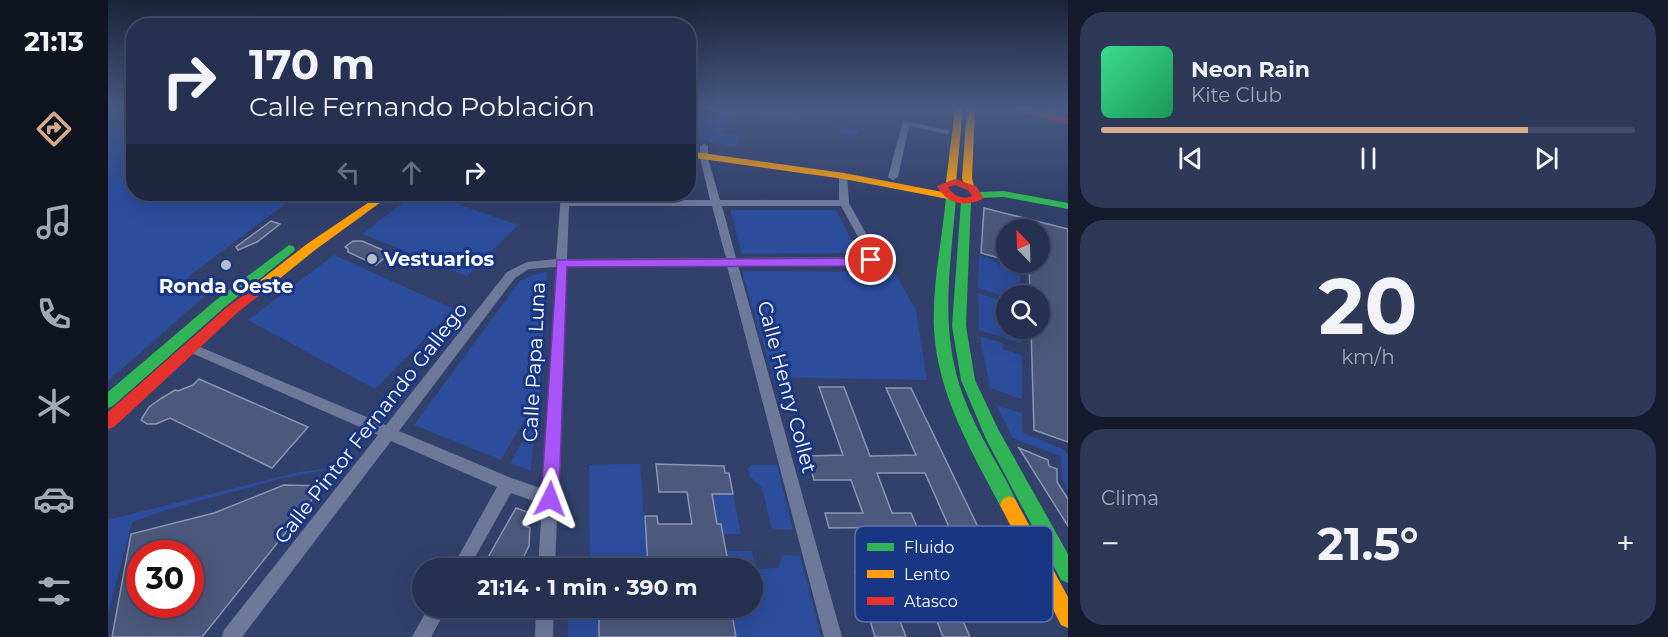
<!DOCTYPE html>
<html lang="es">
<meta charset="utf-8">
<style>
body{margin:0;font-family:Montserrat,sans-serif;background:#2e3958;color:#f1f3f6;height:100vh;display:flex;flex-direction:column;font-size:22px;white-space:nowrap}
*{box-sizing:border-box;margin:0}
p{font-size:20px;color:#a4a9b7}
.icon{flex:none;width:33px;height:33px;fill:none;stroke:currentColor;stroke-width:2;stroke-linecap:round;stroke-linejoin:round}
.map{position:relative;flex:1;overflow:hidden}
.sheet{display:flex;flex-direction:column;gap:12px;padding:12px;background:#151b2d;width:600px}
.sheet>*{flex:none}
.top-card{position:absolute;left:18px;top:18px;width:570px;height:183px;border-radius:24px;box-shadow:0 6px 24px #0002,0 0 0 2px #424c68;background:#263151;color:#f1f3f6;overflow:hidden}
.needle{width:39px;rotate:337deg}
.tools{position:absolute;left:888px;top:219px;display:grid;gap:12px}
.tools a{display:grid;place-items:center;width:54px;height:54px;border-radius:50%;background:#263151;box-shadow:0 6px 24px #0002,0 0 0 2px #424c68;font-size:30px}
.speed{position:absolute;left:18px;top:540px;display:flex;gap:12px;font-size:30px;font-weight:700;text-align:center}
.speed>*{display:grid;place-content:center;width:78px;height:78px;border-radius:50%;background:#263151;box-shadow:0 6px 24px #0002,0 0 0 2px #424c68;line-height:1}
.speed .limit{border:9px solid #d22;background:#fff;color:#111}
.pin{position:absolute;display:grid;place-items:center;width:51px;height:51px;color:#fff;margin:-26px;border:3px solid #fff;border-radius:50%;box-shadow:0 2px 6px #0007}
.me{position:absolute;width:66px;margin:-33px;rotate:3deg;stroke-linejoin:round;filter:drop-shadow(0 0 4px #0008)}
.turn{display:flex;align-items:center;gap:21px;height:126px;padding:0 24px;font-size:27px}
.turn .icon{width:78px;height:78px;stroke-width:2.5}
.turn b{display:block;font-size:42px;line-height:51px}
.lanes{display:flex;align-items:center;height:57px;padding:0 24px;background:#0003;justify-content:center;gap:30px;direction:ltr}
.lanes .off{opacity:.35}
.big{font-size:45px;font-weight:700;line-height:1.1}
.sheet .card{flex:1;display:flex;flex-direction:column;justify-content:center;gap:9px;min-width:0;padding:0 21px;border-radius:24px;background:#2e3958}
.sheet .dial{align-items:center;gap:0}
.dial b{font-size:78px;line-height:1}
.song{display:flex;align-items:center;gap:18px}
.cover{width:72px;height:72px;border-radius:9px;background:linear-gradient(135deg,hsl(150 70% 55%),hsl(150 70% 35%))}
.played{height:6px;border-radius:3px;background:linear-gradient(90deg,#d6ab8b 80%,#424c68 80%)}
.keys{display:flex;justify-content:space-around;direction:ltr}
.heat{display:flex;justify-content:space-between;align-items:center;font-size:33px;direction:ltr}
.trip{position:absolute;left:304px;top:558px;width:351px;height:60px;border-radius:30px;background:#263151;box-shadow:0 6px 24px #0002,0 0 0 2px #424c68;font-weight:700;line-height:60px;text-align:center}
main{display:flex;flex:1;min-height:0}
.menu{display:flex;flex-direction:column;width:108px;justify-content:space-around;align-items:center;background:#0f1420;color:#a4a9b7}
.menu .icon{width:42px;height:42px}
.menu .selected{color:#d6ab8b}
.menu b{font-size:27px;color:#f1f3f6}
.map>svg:first-child{display:block}
.green{fill:#2c4c9c}
.building{fill:#4c597c;stroke:#8c95b0;stroke-width:1.5;fill-rule:evenodd}
.lines{fill:none;stroke-linecap:round;stroke-linejoin:round}
.street{fill:#6e799a;fill-rule:evenodd}
.fast{fill:#30b455;fill-rule:evenodd}
.slow{fill:#ff9f0a;fill-rule:evenodd}
.jam{fill:#e5322d;fill-rule:evenodd}
.route{fill:#a855f7;stroke:#6d37a1;stroke-width:1.5}
.poi-dot{fill:#b7bccc;stroke:#193685;stroke-width:2}
.labels{text-anchor:middle;stroke-width:6;stroke-linejoin:round;paint-order:stroke}
.poi-label{font-size:20px;font-weight:bold;fill:#fff;stroke:#193685;text-anchor:start}
.street-label{font-size:20px;fill:#fff;stroke:#193685}
.key{fill:#193685;stroke:#5e72aa;stroke-width:1.5}
.key-label{font-size:16px;fill:#fff}
</style>
<main>
<nav class="menu">
<b>21:13</b>
<svg class="icon selected" aria-label="directions" viewBox="0 0 24 24"><path d="M12 3l9 9-9 9-9-9zM9 14v-3h6M13 9l2 2-2 2"/></svg>
<svg class="icon" aria-label="music" viewBox="0 0 24 24"><path d="M9 18V5l10-2v13"/><circle cx="6" cy="18" r="3"/><circle cx="16" cy="16" r="3"/></svg>
<svg class="icon" aria-label="phone" viewBox="0 0 24 24"><path d="M5 4h4l2 5-3 2q2 4 5 5l2-3 5 2v4C11 20 4 13 5 4z"/></svg>
<svg class="icon" aria-label="climate" viewBox="0 0 24 24"><path d="M12 3v18M4 7l16 10M4 17L20 7"/></svg>
<svg class="icon" aria-label="car" viewBox="0 0 24 24"><path d="M5 17H2v-5l4-1 3-4h7l3 4 3 1v5h-3M9 17h6M6 11h13"/><circle cx="7" cy="17" r="2"/><circle cx="17" cy="17" r="2"/></svg>
<svg class="icon" aria-label="filters" viewBox="0 0 24 24"><path d="M4 7h16M4 17h16"/><circle cx="9" cy="7" r="2"/><circle cx="15" cy="17" r="2"/></svg>
</nav>
<div class="map">
<svg width="960" height="637" viewBox="0 0 960 637">
<rect width="100%" height="100%" fill="#32416c"/>
<path class="green" d="M0,108H25L26,194H190L80,277L97,296L0,381Z
M618,108H650L751,130L748,136L732,133L733,129L699,121L676,122L629,112L615,133L633,137L628,147L581,138L582,114L616,118Z
M306,194H321L410,225L359,276L254,234Z
M622,210H728L750,253L634,254Z
M226,255L346,309L267,389L140,320Z
M871,255L884,259L889,264L912,271L913,295L896,291L895,296L870,288Z
M634,271L783,272L788,275L808,310L819,380L665,377Z
M439,272L431,395L393,460L306,425L412,281L425,275Z
M870,293L898,302V328L913,329V343L871,330Z
M872,336L895,343L894,349L914,355V399L882,388Z
M888,405L914,413V431L917,434L953,448L960,454V489L954,479L953,456L905,438Z
M427,419L423,471L402,463Z
M532,464L539,561L490,562V568H461L462,563L482,562L481,465Z
M644,465H669L685,530L665,529L663,526L654,487L642,477L640,468Z
M234,467L175,478L58,510L24,522L0,614V520L191,472Z
M604,494H625L633,534H613V525L609,524Z
M616,551H644L647,565L650,569L670,568L675,555L692,556L713,637H628L623,608H645V568H616L615,562H620Z
M460,608H491V637H460Z"/>
<path class="building" d="M876,208L960,229V442L926,430L923,328H932V296H922L921,262H932V230H898V260L873,253Z
M163,221L172,224L149,242L130,250L128,247Z
M245,241H254L282,253L268,265L240,252V249L237,247Z
M91,379L200,427L164,468L62,418L48,424H39L33,420L41,407L54,398L67,390L70,391L85,385Z
M711,387H736L762,456L808,455L778,388H803L870,527H841L817,473H769L784,513H803L809,527L721,528L717,513H755L743,480H706L699,456L735,455Z
M911,448L940,460L941,466L949,469V482L960,499V526Z
M548,464L616,466L617,473H621L625,494H604L609,524H613L620,562H615L616,568H579L578,563L552,564L553,568H540L537,516H549L550,524H584L579,492H551Z
M176,485L215,486L94,637H4L23,534L106,513ZM32,554H82V604H32Z
M408,508L422,513L416,525L422,528L421,546L410,568H374Z
M747,571H771L776,587H852L860,605H848L862,637H835L826,613H789L798,637H767Z
M491,608H623L628,637H491Z"/>
<g class="lines">
<path class="street" d="M941,108H949V120L942,118Z
M795,121L839,130L843,132L839,134L801,126L790,177L785,180L780,177Z
M596,143L600,146V158L612,200H731V176L736,173L739,174L741,203L770,255L765,264L761,265H630L734,637H716L619,266L459,267L447,568H430L434,504L403,493L361,568H344L389,487L283,441L134,637H114L116,630L270,435L79,351L77,348L79,345H87L278,425L399,272L419,262L448,259L453,194H461L462,200H602L592,158V146ZM461,206H604L618,258L459,259ZM614,206H733L760,255L758,257L628,258ZM448,267L435,489L401,477L291,431L407,278L421,269Z
M320,608H339L323,637H304Z
M428,608H446L445,637H427Z"/>
<path class="fast" d="M896,191L960,203V209L896,197L870,198L865,195L870,192Z
M843,194L848,197C843,267 830,329 856,398C870,436 894,468 910,505L907,511L901,514L895,511C865,454 829,394 826,329C824,285 834,241 838,197Z
M858,198L863,201L858,326L867,380L890,429L960,554V583L953,580L878,439L853,380L844,326L853,201Z
M181,245L185,246L187,249L185,252L118,306L5,406L0,408V392L108,300Z"/>
<path class="slow" d="M847,108H855L848,182L843,185L838,182Z
M859,108H867L864,178L866,186L861,189L856,186L854,178Z
M580,151L736,173L840,193L845,196L840,199L736,179L580,157Z
M273,194H284L207,250L160,288H150L149,285L150,282L199,244Z
M901,496L907,499L960,597V628L953,625L895,511L892,505L895,499Z"/>
<path class="jam" d="M891,108H910L960,118V124Z
M847,179L868,186L875,197L874,199C856,208 838,203 829,186ZM847,185L860,190L864,196C854,200 846,196 840,187Z
M155,281L161,285L160,288L128,314L6,427L0,429V412L118,308Z"/>
</g>
<linearGradient id="sky" x2="0" y2="1"><stop stop-color="#1c243b"/><stop offset="0.55" stop-color="#495a83"/><stop offset="1" stop-color="#495a83" stop-opacity="0"/></linearGradient>
<rect width="960" height="197" fill="url(#sky)"/>
<path class="route" d="M763,256L769,260L758,266L459,267L451,499L449,505L442,508L436,505L433,499L449,260L757,258Z"/>
<g class="poi-dot">
<circle cx="264" cy="259" r="6"/>
<circle cx="118" cy="265" r="6"/>
</g>
<g class="labels">
<g class="poi-label">
<text x="276" y="266">Vestuarios</text>
<text x="118" y="293" text-anchor="middle">Ronda Oeste</text>
</g>
<g class="street-label">
<text transform="translate(426 362) rotate(-87)" y="7">Calle Papa Luna</text>
<text transform="translate(679 387) rotate(75)" y="7">Calle Henry Collet</text>
<text transform="translate(263 423) rotate(-52)" y="7">Calle Pintor Fernando Gallego</text>
</g>
</g>
<rect x="747" y="526" width="198" height="96" rx="9" class="key"/>
<rect x="759" y="543" width="27" height="8" fill="#30b455"/>
<rect x="759" y="570" width="27" height="8" fill="#ff9f0a"/>
<rect x="759" y="597" width="27" height="8" fill="#e5322d"/>
<g class="key-label">
<text x="796" y="553">Fluido</text>
<text x="796" y="580">Lento</text>
<text x="796" y="607">Atasco</text>
</g>
</svg>
<div class="tools">
<a><svg class="needle" viewBox="-14 -14 28 28"><path d="M0-13l5 13h-10z" fill="#e53935"/><path d="M0 13l5-13h-10z" fill="#a4a9b7"/></svg></a>
<a><svg class="icon" aria-label="search" viewBox="0 0 24 24"><circle cx="10" cy="10" r="6"/><path d="M15 15l6 6"/></svg></a>
</div>
<div class="speed"><div class="limit">30</div></div>
<div class="pin" style="left:763px;top:260px;background:#d93025"><svg class="icon" aria-label="arrive" viewBox="0 0 24 24"><path d="M6 21V4h12l-3 4 3 4H6"/></svg></div>
<svg class="me" style="left:442px;top:499px" viewBox="-20 -20 40 40"><path d="M0-17L14 15 0 8-14 15z" fill="#a855f7" stroke="#fff" stroke-width="4"/></svg>
<div class="trip">21:14 · 1 min · 390 m</div>
<div class="top-card">
<div class="turn"><svg class="icon" aria-label="right" viewBox="0 0 24 24"><path d="M7 20v-9h11M14 6l5 5-5 5"/></svg><div><b>170 m</b>Calle Fernando Población</div></div>
<div class="lanes"><svg class="icon off" aria-label="left" viewBox="0 0 24 24"><path d="M17 20v-9H6M10 6l-5 5 5 5"/></svg><svg class="icon off" aria-label="ahead" viewBox="0 0 24 24"><path d="M12 20V5M6 11l6-6 6 6"/></svg><svg class="icon" aria-label="right" viewBox="0 0 24 24"><path d="M7 20v-9h11M14 6l5 5-5 5"/></svg></div>
</div>
</div>
<section class="sheet">
<div class="card">
<div class="song"><i class="cover"></i><div><b>Neon Rain</b><p>Kite Club</p></div></div>
<div class="played"></div>
<div class="keys"><svg class="icon" aria-label="previous" viewBox="0 0 24 24"><path d="M18 5L8 12l10 7zM5 5v14"/></svg><svg class="icon" aria-label="pause" viewBox="0 0 24 24"><path d="M8 5v14M16 5v14"/></svg><svg class="icon" aria-label="next" viewBox="0 0 24 24"><path d="M6 5l10 7-10 7zM19 5v14"/></svg></div>
</div>
<div class="card dial"><b>20</b><p>km/h</p></div>
<div class="card"><p>Clima</p>
<div class="heat"><a>−</a><b class="big">21.5°</b><a>+</a></div>
</div>
</section>
</main>
